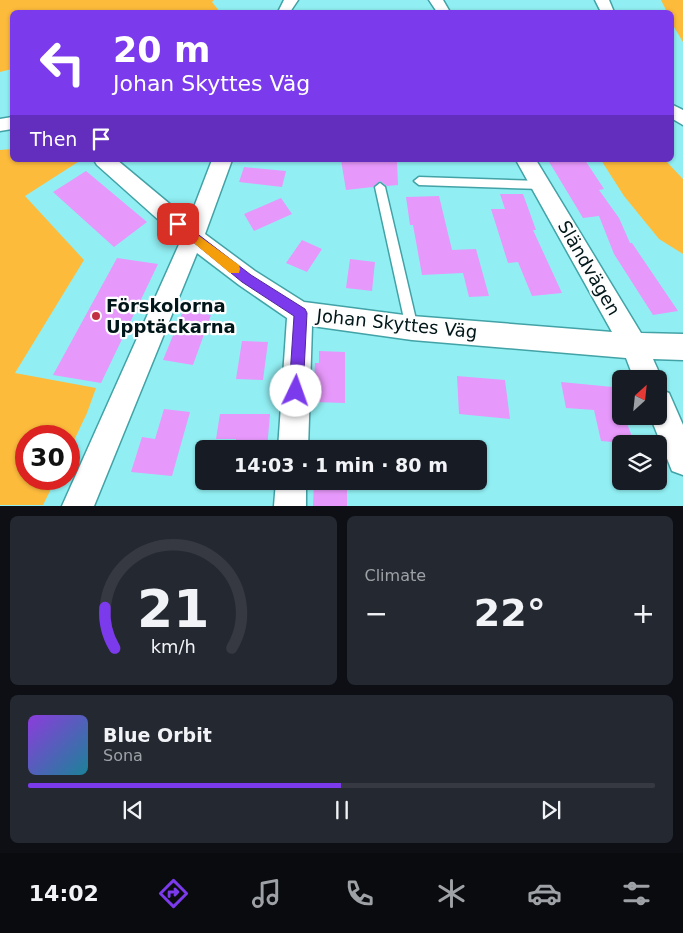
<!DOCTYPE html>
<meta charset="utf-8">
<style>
body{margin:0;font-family:"DejaVu Sans",sans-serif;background:#242831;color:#f1f3f6;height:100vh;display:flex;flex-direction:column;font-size:19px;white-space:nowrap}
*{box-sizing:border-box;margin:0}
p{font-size:16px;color:#9ea1a6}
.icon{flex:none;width:28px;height:28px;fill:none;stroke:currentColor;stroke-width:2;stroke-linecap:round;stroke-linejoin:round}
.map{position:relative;height:506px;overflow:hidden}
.side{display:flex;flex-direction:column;gap:10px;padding:10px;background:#0d0f14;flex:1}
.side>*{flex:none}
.top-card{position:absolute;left:10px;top:10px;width:664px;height:152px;border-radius:8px;box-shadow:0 1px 4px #0004;background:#7c3aed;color:#fff;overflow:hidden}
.needle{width:32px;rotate:27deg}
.controls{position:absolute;left:612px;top:370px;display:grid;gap:10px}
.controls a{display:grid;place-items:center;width:55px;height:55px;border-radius:8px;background:#171b24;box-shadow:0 1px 4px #0004;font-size:25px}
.speed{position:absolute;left:15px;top:425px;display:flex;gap:10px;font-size:25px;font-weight:700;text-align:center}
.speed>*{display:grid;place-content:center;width:65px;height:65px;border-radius:50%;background:#171b24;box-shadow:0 1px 4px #0004;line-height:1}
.speed .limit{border:8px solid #d22;background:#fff;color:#111}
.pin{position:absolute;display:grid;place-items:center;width:42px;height:42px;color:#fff;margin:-21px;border-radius:10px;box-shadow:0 2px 8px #0006}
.me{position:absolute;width:55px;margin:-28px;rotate:3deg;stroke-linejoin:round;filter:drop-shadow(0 0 4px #0008)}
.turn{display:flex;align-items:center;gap:18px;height:105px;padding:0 20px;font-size:22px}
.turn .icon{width:65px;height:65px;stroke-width:2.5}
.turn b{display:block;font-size:35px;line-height:42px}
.then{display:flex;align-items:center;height:48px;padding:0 20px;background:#0003;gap:10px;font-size:19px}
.big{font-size:38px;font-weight:600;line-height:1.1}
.side .card{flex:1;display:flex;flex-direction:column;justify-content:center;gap:8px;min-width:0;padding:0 18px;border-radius:8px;background:#242831}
.side .dial{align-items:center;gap:0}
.dial svg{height:130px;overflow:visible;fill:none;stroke:#363941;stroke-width:7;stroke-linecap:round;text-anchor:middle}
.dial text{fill:#f1f3f6;stroke:none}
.song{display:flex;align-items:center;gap:15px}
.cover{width:60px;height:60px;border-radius:8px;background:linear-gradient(135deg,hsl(270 70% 55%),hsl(190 70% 35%))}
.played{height:5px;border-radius:2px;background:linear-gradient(90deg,#7c3aed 50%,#363941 50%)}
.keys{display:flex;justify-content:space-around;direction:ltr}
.heat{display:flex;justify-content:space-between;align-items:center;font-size:28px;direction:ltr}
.side .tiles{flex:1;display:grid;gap:10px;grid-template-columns:1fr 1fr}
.card:last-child{grid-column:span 2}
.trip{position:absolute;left:195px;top:440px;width:292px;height:50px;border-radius:8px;background:#171b24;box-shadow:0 1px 4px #0004;font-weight:600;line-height:50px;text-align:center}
.tab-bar{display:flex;height:80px;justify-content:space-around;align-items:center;background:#090b0e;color:#9ea1a6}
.tab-bar .icon{width:35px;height:35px}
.tab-bar .active{color:#7c3aed}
.tab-bar b{font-size:22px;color:#f1f3f6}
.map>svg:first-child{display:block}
.green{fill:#fdbb3c}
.building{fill:#e798fb}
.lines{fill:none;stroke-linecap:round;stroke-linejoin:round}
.lane-casing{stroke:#42a2a6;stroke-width:3}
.street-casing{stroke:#42a2a6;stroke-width:3}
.lane{fill:#fff;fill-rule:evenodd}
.street{fill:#fff;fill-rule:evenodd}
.route{fill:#7c3aed;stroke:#51269a}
.slow{fill:#f59e0b}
.poi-dot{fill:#c23143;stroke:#fdfdfd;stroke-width:2}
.labels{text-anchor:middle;stroke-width:4.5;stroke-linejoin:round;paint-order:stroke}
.street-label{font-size:18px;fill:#001618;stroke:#fdfdfd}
.poi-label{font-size:18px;font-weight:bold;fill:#001618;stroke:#fdfdfd;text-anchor:start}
</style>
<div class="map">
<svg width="683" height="506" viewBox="0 0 683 506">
<rect width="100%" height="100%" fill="#91eff3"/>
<path class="green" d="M0,0H214L212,2L220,12H12V69L0,72Z
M661,0H683V42L671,22V12H667Z
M12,149V160H76L78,162L25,196L84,260L15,373L96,388L87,413L69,451V436H26V479H56L43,505H0V150Z
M601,160H665L683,179V254L659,239L624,196Z"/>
<path class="building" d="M341,160H397L398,185L387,186L380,181L373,187L346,190Z
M548,160H585L604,189L599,190L619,218L630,243H632L678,311L653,315L614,254L599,216L583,218Z
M244,167L286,171L282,187L239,182Z
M86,171L147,222L114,247L53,192Z
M500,194H523L536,230H533L562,293L532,296L518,262L508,263L491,209H505Z
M439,196L452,250L476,249L489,296L469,297L463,273L422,275L413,225H410L406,197Z
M281,198L292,214L254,231L244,214Z
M302,240L322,249L307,272L286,263Z
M117,258L158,264L101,383L53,375Z
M350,259L375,262L372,291L346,288Z
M183,311L211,315L193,365L163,360Z
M242,341L268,342L263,380L236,379Z
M319,351L345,352V403L313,402L315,363H319Z
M457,376L505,380L510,419L459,414Z
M561,382L613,387L621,408V416H624L635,444L601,441L594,410L566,408Z
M164,409L190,412L172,476L131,472L142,437L155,439Z
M220,414H270L267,449H235L236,439H216Z
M314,481H347V506H313Z"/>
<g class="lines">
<defs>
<path id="lane" d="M419,177L541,181L546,185L541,189L419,185L414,181Z
M380,183L385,187L418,328L416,332L412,334L408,332L406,328L375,187Z"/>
<path id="street" d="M284,0H298L290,12H278Z
M429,0H443L450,12H437Z
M595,0H609L614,12H601Z
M671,104L683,110V125L671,118Z
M12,117V129L0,131V119Z
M94,160H117L189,220L212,160H232L205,234L255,271L304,302L412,316L612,332L516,160H536L641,333L683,334V360L653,359L662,379L659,386V379H634L626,358L412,340L312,326L308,449H278L287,318L239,285L197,253L94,506H62L181,240L97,165Z
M659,389L669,393L683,425V475L672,471L650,416H659Z
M276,481H306V506H274Z"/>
</defs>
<use href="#lane" class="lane-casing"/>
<use href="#street" class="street-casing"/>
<use href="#lane" class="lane"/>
<use href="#street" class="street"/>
</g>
<path class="route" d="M178,219L251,275L305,309L307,313L303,391L301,396L296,398L291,396L289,391L294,316L242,282L175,227L173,224L175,221Z"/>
<path class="slow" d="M199,236L239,265L240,269L239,273H230L195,244L193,241Z"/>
<circle class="poi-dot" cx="96" cy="316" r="5"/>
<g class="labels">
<g class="street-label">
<text transform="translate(589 268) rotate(60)" y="6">Sländvägen</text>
<text transform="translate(397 324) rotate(6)" y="6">Johan Skyttes Väg</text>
</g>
<g class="poi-label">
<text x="106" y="312">Förskolorna<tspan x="106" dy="21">Upptäckarna</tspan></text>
</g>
</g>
</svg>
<div class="controls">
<a><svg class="needle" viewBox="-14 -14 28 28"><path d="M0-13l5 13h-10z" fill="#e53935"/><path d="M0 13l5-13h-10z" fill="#9ea1a6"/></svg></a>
<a><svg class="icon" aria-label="layers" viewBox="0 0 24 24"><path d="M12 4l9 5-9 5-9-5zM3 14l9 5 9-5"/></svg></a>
</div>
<div class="speed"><div class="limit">30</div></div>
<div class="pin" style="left:178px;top:224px;background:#d93025"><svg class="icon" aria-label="arrive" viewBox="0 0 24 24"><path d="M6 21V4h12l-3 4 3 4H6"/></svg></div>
<svg class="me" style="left:296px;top:391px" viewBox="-20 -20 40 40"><circle r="19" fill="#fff"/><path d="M0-13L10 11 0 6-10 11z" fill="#7c3aed"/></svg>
<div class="trip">14:03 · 1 min · 80 m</div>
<div class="top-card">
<div class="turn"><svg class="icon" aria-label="left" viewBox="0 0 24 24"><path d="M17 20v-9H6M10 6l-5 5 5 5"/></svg><div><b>20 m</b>Johan Skyttes Väg</div></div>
<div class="then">Then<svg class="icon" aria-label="arrive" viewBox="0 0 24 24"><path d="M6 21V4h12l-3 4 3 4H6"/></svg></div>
</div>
</div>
<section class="side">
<div class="tiles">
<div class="card dial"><svg viewBox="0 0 100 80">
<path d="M14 69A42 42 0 1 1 86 69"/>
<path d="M14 69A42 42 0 0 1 8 44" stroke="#7c3aed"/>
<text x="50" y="56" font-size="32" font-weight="700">21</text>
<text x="50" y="72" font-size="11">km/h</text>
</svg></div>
<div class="card"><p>Climate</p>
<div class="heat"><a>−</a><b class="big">22°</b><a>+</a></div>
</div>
<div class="card">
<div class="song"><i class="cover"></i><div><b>Blue Orbit</b><p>Sona</p></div></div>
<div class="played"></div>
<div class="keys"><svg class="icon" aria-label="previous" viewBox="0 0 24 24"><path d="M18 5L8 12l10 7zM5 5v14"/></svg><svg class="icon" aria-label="pause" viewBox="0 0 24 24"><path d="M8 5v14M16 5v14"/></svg><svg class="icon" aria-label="next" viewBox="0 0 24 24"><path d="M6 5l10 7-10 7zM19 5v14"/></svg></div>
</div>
</div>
</section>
<nav class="tab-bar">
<b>14:02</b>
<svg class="icon active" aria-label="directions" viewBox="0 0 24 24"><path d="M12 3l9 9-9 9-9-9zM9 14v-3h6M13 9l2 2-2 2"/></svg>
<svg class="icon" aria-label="music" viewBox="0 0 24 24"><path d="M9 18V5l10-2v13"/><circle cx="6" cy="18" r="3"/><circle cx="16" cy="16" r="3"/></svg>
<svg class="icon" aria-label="phone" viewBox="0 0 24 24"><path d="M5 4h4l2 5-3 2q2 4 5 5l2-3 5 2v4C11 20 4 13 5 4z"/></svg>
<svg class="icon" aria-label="climate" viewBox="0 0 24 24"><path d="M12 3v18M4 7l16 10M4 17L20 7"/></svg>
<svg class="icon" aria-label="car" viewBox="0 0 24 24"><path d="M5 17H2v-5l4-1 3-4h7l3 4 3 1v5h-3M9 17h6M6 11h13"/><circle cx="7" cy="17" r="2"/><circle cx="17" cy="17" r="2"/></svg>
<svg class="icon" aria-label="filters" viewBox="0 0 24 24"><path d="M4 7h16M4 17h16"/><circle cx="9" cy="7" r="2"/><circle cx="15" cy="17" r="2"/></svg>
</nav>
